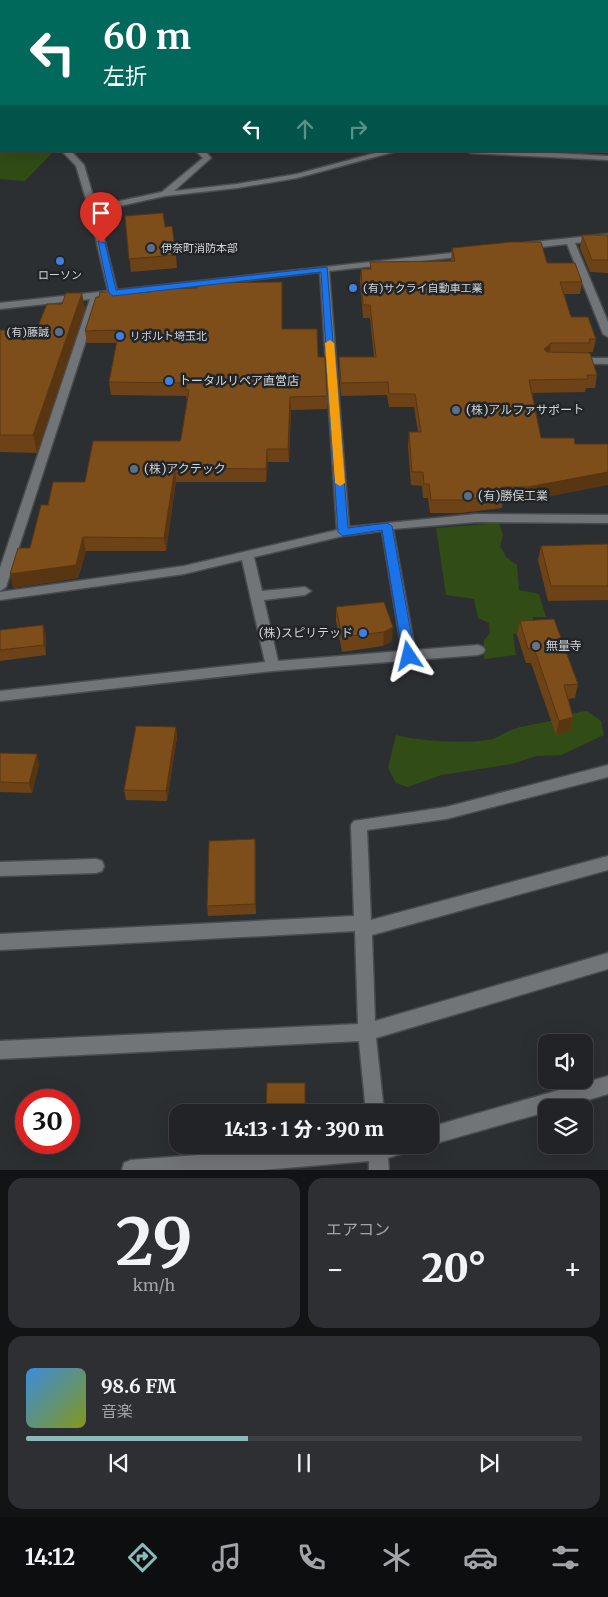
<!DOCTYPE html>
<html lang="ja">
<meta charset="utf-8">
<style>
body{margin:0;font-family:Merriweather,"Noto Sans JP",serif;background:#2d2f32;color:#f1f3f6;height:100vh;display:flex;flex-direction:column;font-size:19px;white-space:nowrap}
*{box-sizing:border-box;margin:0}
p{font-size:16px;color:#a2a4a7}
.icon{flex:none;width:28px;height:28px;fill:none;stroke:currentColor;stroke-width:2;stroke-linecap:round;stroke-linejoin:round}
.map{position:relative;height:1170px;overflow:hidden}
.details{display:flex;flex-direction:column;gap:8px;padding:8px;background:#121315;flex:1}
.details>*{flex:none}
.banner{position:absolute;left:0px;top:0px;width:609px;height:152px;box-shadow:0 5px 20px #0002,0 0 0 1px #3e4043;background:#00695c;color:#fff;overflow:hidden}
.buttons{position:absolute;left:538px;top:1034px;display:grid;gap:10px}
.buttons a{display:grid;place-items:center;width:55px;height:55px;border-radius:10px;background:#212326;box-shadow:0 5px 20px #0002,0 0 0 1px #3e4043;font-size:25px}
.speed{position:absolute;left:15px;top:1089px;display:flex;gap:10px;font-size:25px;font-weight:700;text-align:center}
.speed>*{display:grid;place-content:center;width:65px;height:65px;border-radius:50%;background:#212326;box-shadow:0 5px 20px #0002,0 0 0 1px #3e4043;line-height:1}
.speed .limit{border:8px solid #d22;background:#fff;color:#111}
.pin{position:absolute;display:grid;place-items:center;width:42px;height:42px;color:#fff;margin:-51px -21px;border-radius:50% 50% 50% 0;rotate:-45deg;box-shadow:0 0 5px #0007}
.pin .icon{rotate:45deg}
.me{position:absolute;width:55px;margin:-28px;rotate:350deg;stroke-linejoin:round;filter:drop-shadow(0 0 4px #0008)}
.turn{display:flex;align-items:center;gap:18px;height:105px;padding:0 20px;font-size:22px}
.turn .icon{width:65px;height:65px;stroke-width:2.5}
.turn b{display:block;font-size:35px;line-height:42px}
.lanes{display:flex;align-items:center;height:48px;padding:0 20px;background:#0003;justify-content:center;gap:25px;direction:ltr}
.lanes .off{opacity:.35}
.big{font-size:38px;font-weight:800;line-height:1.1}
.details .tile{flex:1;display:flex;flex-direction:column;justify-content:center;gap:8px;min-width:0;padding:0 18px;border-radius:15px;background:#2d2f32}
.details .dial{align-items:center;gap:0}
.dial b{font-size:65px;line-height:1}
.song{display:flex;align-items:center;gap:15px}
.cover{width:60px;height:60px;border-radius:8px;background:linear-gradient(135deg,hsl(210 70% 55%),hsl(70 70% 35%))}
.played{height:5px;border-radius:2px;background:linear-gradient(90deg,#8bbbb9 40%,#3e4043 40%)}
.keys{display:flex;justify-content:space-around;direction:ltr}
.heat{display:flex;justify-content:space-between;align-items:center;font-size:28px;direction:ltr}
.details .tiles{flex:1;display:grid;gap:8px;grid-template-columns:1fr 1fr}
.tile:last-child{grid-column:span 2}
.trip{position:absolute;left:169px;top:1104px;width:270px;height:50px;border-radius:15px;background:#212326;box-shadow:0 5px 20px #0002,0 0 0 1px #3e4043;font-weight:800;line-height:50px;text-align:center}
.menu{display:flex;height:80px;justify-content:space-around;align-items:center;background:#0d0e0f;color:#a2a4a7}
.menu .icon{width:35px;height:35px}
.menu .current{color:#8bbbb9}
.menu b{font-size:22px;color:#f1f3f6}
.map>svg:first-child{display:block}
.green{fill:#314d15}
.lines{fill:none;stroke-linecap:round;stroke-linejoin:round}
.minor-casing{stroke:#494c4f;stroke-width:3}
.minor{fill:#717578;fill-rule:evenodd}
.wall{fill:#6c4216}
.shaded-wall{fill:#583612}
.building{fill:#7d4d1a;stroke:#583612}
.route{fill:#1a73e8;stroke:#114b97}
.slow{fill:#f59e0b}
.service-dot{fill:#5c6f8a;stroke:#222528;stroke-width:2}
.shop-dot{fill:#3f7fe0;stroke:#222528;stroke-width:2}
.worship-dot{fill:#6b7280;stroke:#222528;stroke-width:2}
.labels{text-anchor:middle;stroke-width:5;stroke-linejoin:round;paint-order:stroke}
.far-poi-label{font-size:11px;fill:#d2d4d6;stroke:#222528;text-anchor:start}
.poi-label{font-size:12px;fill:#d2d4d6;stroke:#222528;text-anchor:start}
</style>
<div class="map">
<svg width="608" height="1170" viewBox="0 0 608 1170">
<rect width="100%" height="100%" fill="#2c2f32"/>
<path class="green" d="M230,0H493L496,1H202Z
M0,133L1,151H54L25,181L0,179Z
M499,523L503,535L500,546L506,557L517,565L519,590L539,594L546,617H533L531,633L513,634L516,655L484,659V640L490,633L489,623L478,618L474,599L446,595L436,528Z
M587,711L601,721L604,735L561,755L536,756L512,764L442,775L407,787L396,783L388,768L396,735C415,741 478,745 495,738C500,736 505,733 509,731C523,725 539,724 554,720C566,716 575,712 587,711Z"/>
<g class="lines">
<defs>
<path id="minor" d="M507,0H515L516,1H508Z
M0,89H1V93H0Z
M0,110H1V115H0Z
M62,151H71L84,165L96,206L162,192L203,158L196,151H205L211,158L174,191L237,184L297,174L383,151H397L297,178L237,188L165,196L97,211L117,290L470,251V255L467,256L329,271L349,527L476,514L608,515V523L476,522L393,529L415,650L478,645L483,647L485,650L483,653L478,655L273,671L0,701V691L265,662L242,560L184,574L0,600V592L184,566L337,530L320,272L100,297L6,587L0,591V568L90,299L0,309V303L108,291L89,209L76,166ZM382,531L402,651L278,661L264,600L305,595L311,591L305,587L262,591L254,557L343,536Z
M467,151H520L608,156V160L471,153Z
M608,234V240L575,243L608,322V337L603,334L567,244L524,249L520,246L524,243Z
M576,358H608V364L572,363L571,361Z
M608,765V777L446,819L367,830L371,920L608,856V870L372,935L375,1021L608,953V969L376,1038L384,1112H366L359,1041L0,1059V1041L358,1024L355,931L0,950V934L354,916L351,825L354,821L446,807Z
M96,859L102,861L104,866L102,871L96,873L0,876V862Z
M608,1076V1094L561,1108H546V1112L430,1145H429L430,1127Z
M332,1145H408L406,1152L388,1158L389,1170H369V1161L262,1170H122L124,1163L131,1160Z"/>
</defs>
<use href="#minor" class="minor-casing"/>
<use href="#minor" class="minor"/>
</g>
<path class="wall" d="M125,216L165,227L176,255L177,268L131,272Z
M582,235H608V273L590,272L580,248Z
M452,248L547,263L582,282L580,294H564L571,317L596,339L593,352H588V353L597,375L595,388H586L585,392L532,393L541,438L526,501L503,500L502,508L461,513H430L428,498H423L422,486L411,485L408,446L409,432H418L414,407H389L387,395L341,396L339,370V357H374L370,318H363L360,281L361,269H370V262L451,261Z
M85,309L37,453L0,452V330L36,331Z
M282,329L318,357L327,396V409L291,410L289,462H268L266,482H176L166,551H86L78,578L13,588L48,505L85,482L180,441L181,439L187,401L186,396L111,395L109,382L117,343H87L85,331Z
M608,544V600L548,601L538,560L541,546Z
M384,602L392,641L383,646L342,652L336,621V607Z
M520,621L578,684L575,698L568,699L573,717L570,731L556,735L531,663H526L517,635Z
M0,630L46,635V655L0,661Z
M176,727L177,737L167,801L126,800L124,790Z
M0,753L39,764L32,793L0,792Z
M256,849V914L208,916L207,906Z"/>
<path class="shaded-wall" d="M82,293L85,309L37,453L33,435Z
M551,343L549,356L544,349Z
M290,397L291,410L289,462L288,449Z
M267,449L268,462L266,482V469Z
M175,468L176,482L166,551L164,538Z
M608,472V485L526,501L528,487Z
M83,537L86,551L78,578L13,588L10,574Z
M43,625L46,635V655L44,645Z
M393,627L392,641L383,646L384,632Z
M573,717L570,731L556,735L559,721Z
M176,727L177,737L167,801L166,791Z
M37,754L39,764L32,793L29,783Z
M255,839L256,849V914L255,904Z"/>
<path class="building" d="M163,213L165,227L172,226L176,255L129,259L125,216Z
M582,235H608V260H592Z
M511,242H541L547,263H575L582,282H560L571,317H588L596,339H589L590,343H551L544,349L547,352L590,353L597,375H587L588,379L529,380L541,438H574L575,444H608V472L528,487H502L504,495L462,500H431L429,484H424L423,472H412L409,432H421L415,394H389L388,382L341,383L339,357H376L370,305H363L361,269H371L370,262L455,261L452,248Z
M282,282V329H317L318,357H325L327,396L290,397L288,449H267L266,469L175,468L164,538L83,537L76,565L10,574L18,548H30L41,505H48L53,482H85L93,441H180L181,439L189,390H186V383L109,382L119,330L85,331L96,297H99L100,292H150V289L197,288V283Z
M66,293H82L33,435H0V330L36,331L47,304H62Z
M608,544V586H551L541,546Z
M384,602L393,627L384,632L342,637L336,607Z
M554,619L578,684L564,685L573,717L559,721L534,648L528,649L520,621Z
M43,625L44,645L0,650V630Z
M136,726L176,727L166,791L124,790Z
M0,753L37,754L29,783L0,782Z
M255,839V904L207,906L209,841Z
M267,1083H305V1112H266Z"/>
<path class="route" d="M98,241L105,243L116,290L327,267L348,528L387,523L392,526L415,656L413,659H404L403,656L382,530L343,536L338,532L321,272L113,296L109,293Z"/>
<path class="slow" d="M330,340L334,343L345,483L340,486L335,483L325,343Z"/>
<g class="service-dot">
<circle cx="151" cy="248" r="5"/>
<circle cx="59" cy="332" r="5"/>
<circle cx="456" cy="410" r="5"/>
<circle cx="134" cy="469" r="5"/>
<circle cx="468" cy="496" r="5"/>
</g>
<g class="shop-dot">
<circle cx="60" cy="261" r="5"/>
<circle cx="353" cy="288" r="5"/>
<circle cx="120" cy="336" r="5"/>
<circle cx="169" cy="381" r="5"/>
<circle cx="363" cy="633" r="5"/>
</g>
<circle class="worship-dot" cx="536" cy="646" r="5"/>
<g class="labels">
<g class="far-poi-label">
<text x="161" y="252">伊奈町消防本部</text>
<text x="60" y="279" text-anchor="middle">ローソン</text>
<text x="363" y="292">(有)サクライ自動車工業</text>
<text x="49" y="336" text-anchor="end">(有)藤誠</text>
<text x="130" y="340">リボルト埼玉北</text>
</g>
<g class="poi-label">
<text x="179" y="385">トータルリペア直営店</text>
<text x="466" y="414">(株)アルファサポート</text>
<text x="144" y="473">(株)アクテック</text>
<text x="478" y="500">(有)勝俣工業</text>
<text x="353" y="637" text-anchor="end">(株)スピリテッド</text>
<text x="546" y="650">無量寺</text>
</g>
</g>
</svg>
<div class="buttons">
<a><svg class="icon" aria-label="sound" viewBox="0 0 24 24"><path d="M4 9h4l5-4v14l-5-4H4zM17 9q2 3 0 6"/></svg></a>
<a><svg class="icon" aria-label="layers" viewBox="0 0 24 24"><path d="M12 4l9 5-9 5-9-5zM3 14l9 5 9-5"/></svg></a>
</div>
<div class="speed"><div class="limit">30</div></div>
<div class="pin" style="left:101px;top:243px;background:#d93025"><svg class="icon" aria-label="arrive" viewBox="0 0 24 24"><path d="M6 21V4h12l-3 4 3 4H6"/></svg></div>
<svg class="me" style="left:409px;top:656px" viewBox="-20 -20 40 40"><path d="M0-17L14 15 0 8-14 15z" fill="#1a73e8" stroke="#fff" stroke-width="4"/></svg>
<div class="trip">14:13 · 1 分 · 390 m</div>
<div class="banner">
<div class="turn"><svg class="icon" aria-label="left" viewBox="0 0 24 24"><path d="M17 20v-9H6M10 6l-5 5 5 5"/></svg><div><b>60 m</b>左折</div></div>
<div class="lanes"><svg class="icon" aria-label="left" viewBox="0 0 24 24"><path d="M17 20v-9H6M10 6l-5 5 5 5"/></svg><svg class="icon off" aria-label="ahead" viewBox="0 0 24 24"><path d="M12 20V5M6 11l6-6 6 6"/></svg><svg class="icon off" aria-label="right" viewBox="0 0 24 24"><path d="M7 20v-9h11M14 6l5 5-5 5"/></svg></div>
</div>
</div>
<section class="details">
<div class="tiles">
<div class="tile dial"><b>29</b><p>km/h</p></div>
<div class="tile"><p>エアコン</p>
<div class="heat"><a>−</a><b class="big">20°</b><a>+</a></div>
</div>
<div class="tile">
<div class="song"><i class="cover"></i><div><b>98.6 FM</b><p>音楽</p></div></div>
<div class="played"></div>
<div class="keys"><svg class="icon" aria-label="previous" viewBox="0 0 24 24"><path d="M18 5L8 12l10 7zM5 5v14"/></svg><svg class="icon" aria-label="pause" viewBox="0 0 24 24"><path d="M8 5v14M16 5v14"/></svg><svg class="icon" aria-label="next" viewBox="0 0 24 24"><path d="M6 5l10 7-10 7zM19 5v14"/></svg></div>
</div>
</div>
</section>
<nav class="menu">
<b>14:12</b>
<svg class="icon current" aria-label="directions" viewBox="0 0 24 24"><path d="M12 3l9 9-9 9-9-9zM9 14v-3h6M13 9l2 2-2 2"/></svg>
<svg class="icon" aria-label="music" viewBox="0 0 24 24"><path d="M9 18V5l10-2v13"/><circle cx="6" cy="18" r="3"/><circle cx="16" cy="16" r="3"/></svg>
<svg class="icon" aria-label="phone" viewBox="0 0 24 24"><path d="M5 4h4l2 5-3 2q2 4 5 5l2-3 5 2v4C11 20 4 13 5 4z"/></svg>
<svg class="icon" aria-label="climate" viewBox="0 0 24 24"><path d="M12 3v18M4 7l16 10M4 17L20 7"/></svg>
<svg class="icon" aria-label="car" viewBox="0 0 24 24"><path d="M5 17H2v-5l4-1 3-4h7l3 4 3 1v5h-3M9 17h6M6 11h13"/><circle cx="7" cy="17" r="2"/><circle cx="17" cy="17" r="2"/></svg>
<svg class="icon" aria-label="filters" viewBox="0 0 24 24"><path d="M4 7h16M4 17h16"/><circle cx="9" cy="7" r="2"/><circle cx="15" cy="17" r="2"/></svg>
</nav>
